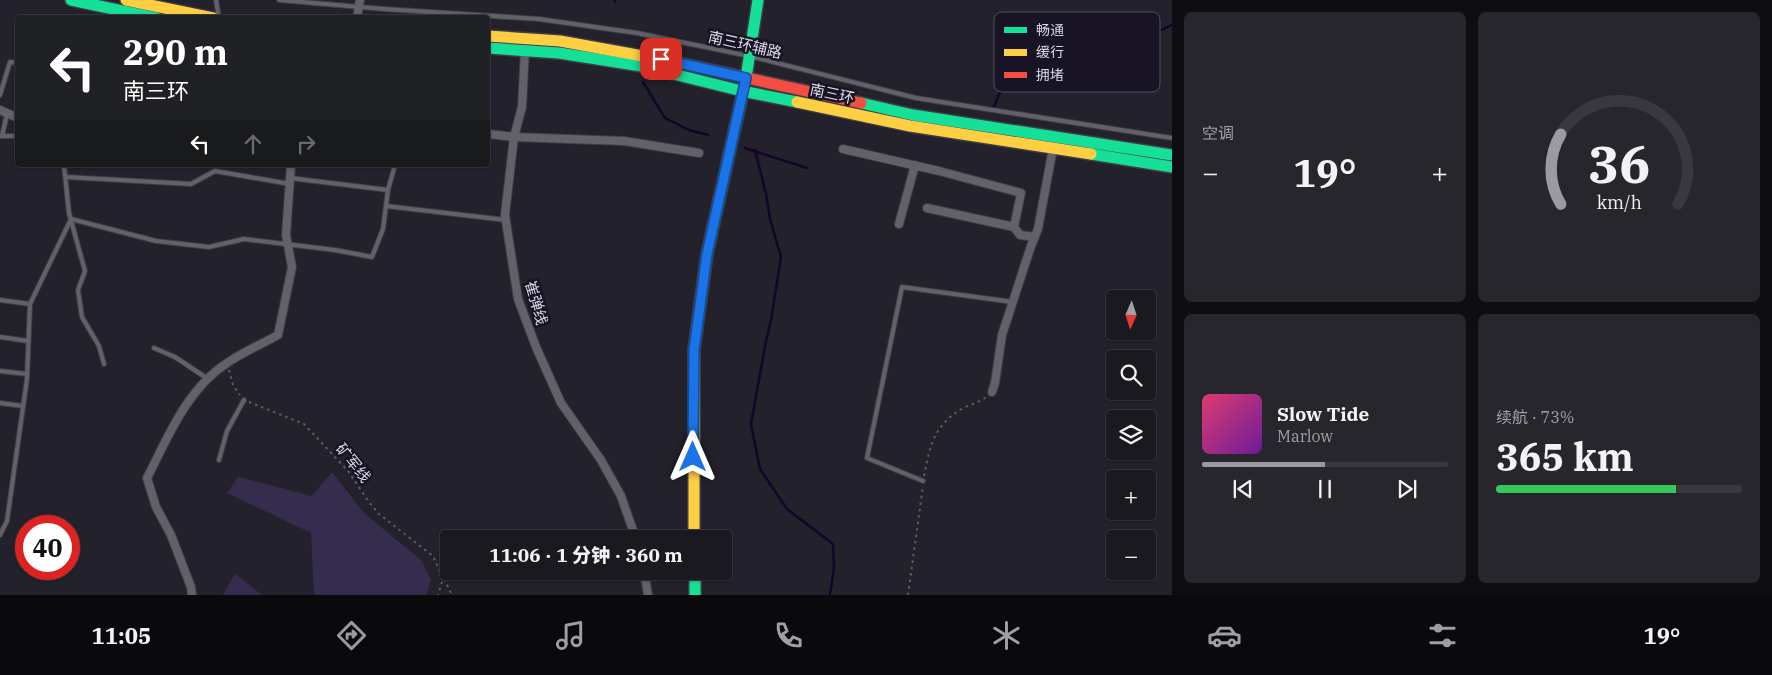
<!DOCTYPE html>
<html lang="zh">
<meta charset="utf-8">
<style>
body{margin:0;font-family:"IBM Plex Serif","Noto Sans SC",serif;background:#27262d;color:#f1f3f6;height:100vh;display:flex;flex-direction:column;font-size:19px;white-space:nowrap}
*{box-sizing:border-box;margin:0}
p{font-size:16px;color:#9fa0a5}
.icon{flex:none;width:28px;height:28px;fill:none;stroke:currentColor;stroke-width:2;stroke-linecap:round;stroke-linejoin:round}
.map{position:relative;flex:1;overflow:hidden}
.details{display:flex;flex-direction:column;gap:12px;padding:12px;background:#0e0e12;width:600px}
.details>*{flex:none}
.guide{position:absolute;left:15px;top:15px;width:475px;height:152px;border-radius:5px;box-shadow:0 1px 4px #0004,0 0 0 1px #38383e;background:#202124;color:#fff;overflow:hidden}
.needle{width:32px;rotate:183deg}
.buttons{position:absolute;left:1106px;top:290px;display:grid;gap:10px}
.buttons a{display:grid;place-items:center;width:50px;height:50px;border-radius:5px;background:#1a1920;box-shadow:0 1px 4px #0004,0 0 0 1px #38383e;font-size:25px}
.speed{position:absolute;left:15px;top:515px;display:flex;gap:10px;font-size:25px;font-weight:700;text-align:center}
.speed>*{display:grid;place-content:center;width:65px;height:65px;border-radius:50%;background:#1a1920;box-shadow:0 1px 4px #0004,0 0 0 1px #38383e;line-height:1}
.speed .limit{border:8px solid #d22;background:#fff;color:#111}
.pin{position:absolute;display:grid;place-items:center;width:42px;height:42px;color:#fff;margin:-21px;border-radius:10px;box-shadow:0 2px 8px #0006}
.me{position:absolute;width:55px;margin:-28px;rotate:0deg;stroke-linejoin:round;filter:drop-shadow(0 0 4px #0008)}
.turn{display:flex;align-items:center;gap:18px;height:105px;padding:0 25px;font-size:22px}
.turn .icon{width:65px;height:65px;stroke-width:2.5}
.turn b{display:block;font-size:35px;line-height:42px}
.lanes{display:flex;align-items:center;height:48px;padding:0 25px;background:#0003;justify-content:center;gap:25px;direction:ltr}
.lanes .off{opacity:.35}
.big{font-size:38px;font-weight:800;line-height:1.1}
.details .tile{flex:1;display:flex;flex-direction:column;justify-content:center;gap:8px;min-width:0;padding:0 18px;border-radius:8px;background:#27262d}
.details .dial{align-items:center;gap:0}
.dial svg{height:130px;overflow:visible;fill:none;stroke:#38383e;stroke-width:7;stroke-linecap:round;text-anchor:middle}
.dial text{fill:#f1f3f6;stroke:none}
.song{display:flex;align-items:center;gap:15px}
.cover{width:60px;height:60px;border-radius:8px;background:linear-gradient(135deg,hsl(340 70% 55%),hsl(280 70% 35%))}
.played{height:5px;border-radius:2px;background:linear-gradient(90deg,#9c99a5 50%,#38383e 50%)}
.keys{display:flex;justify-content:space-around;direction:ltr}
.heat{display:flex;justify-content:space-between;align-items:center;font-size:28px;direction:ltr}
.charge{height:8px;border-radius:4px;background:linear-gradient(90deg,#34c759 73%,#38383e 0)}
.details .tiles{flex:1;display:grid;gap:12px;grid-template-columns:repeat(2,1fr)}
.trip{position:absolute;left:440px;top:530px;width:292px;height:50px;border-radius:5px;background:#1a1920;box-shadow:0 1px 4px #0004,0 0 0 1px #38383e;font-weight:800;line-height:50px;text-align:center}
.dock{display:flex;height:80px;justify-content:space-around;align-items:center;background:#0a0a0d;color:#9fa0a5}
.dock .icon{width:35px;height:35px}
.dock .selected{color:#9c99a5}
.dock b{font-size:22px;color:#f1f3f6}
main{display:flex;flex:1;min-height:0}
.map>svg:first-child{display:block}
.green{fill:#362d4e}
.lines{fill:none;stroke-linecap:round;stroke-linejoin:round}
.stream{stroke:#130529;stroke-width:2.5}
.lane-casing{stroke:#3e3c44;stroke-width:6}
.street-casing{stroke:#3e3c44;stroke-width:10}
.fast-casing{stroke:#3e3c44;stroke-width:14}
.slow-casing{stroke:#3e3c44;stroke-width:14}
.jam-casing{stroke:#3e3c44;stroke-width:14}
.path{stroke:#5e5d64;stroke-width:2;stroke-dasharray:2.5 4;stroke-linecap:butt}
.lane{stroke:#626068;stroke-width:4}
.street{stroke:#626068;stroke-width:8}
.fast{stroke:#16e098;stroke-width:11}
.slow{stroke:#ffcf43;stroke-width:11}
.jam{stroke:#f24e42;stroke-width:11}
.route-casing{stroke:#114b97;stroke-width:12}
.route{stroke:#1a73e8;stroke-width:9}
.labels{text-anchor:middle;stroke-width:5;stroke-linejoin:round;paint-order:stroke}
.street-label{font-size:15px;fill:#dddae7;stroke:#181425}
.key{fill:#181425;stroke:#534f5f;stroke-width:1}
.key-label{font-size:14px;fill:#dddae7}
</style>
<main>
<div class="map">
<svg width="1172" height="595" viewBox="0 0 1172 595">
<rect width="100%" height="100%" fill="#23212b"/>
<path class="green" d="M332,472L364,513L422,561L431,580L426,595H314L311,533L227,493L238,477L312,496Z
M235,574L262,595H223Z"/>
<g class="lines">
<path class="stream" d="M615,0V2
M643,82L665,118L689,130L708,135
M994,107L999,94L1015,76L1030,69L1049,57L1111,39L1150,35L1172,25
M745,148L807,168
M755,150L766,194L770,219L781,257L771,320L766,341L751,424L760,469L787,509L833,544L834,567L830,595"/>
<defs>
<path id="lane" d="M216,0L219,18
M279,0L384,9L539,19L637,33L749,56L916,98L1172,138
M0,95L10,62L18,63
M0,136H18
M2,136L7,114
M64,165L69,213L85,271L78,290L82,317L99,346L104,364
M66,177L191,184L215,171L290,184
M290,178L388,190L395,165
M386,206L506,220
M0,300L30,304
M0,337L28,341
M154,348L175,357L208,379
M0,371L27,374
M0,403L23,406
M219,460L227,431L244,400
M923,481L867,458L902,287L1013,302
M0,535L7,521L27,379L30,304L71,219L156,241L209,247L244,239L335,250L372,257L383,229L388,190"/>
<path id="street" d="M357,18L360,0
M525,50L522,107L514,137L505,215L518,299L536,347L561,403L601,460L621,496L636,539
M0,110L18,118
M488,134L514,137L624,141L699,153
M843,149L939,171L1021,193L1014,227L1020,235L1035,237
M927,208L1014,227
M899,224L915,165
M992,392L995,383L1002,335L1031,246L1038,229L1053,148
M644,571L648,595
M192,595L191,587L171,535L156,507L147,478C168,437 187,389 227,363C243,352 262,344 278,335L292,267L286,235L291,165"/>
<path id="fast" d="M71,0L156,18
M488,48L559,53L641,66L742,91L797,102
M861,103L913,115L1172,155
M1091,154L1172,167
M719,200L746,78L758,0
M695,571V595"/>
<path id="slow" d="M126,0L213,18
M488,36L560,41L665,60
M797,102L910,126L1091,154
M694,539V350L707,254L719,200"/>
<path id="jam" d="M665,60L861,103"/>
</defs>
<use href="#lane" class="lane-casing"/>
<use href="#street" class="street-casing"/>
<use href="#fast" class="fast-casing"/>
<use href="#slow" class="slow-casing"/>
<use href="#jam" class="jam-casing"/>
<path class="path" d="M229,370L233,385L240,395
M249,402L304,424L348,471L369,502L379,514L433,556L443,579L438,595
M924,476C930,445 934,424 965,407C972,404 980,402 986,397
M444,579L452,595
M908,595L923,486"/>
<use href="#lane" class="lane"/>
<use href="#street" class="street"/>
<use href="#fast" class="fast"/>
<use href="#slow" class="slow"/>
<use href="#jam" class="jam"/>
</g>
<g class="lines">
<defs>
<path id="route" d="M661,59L746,78L707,254L694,350L693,457"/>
</defs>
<use href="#route" class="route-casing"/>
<use href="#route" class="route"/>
</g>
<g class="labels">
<g class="street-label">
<text transform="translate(745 45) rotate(13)" y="5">南三环辅路</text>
<text transform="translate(832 94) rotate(12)" y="5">南三环</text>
<text transform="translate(536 303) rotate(74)" y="5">崔弹线</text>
<text transform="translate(353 463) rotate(51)" y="5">矿军线</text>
</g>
</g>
<rect x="994" y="12" width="166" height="80" rx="8" class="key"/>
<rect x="1004" y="27" width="23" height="6" fill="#16e098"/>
<rect x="1004" y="49" width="23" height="7" fill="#ffcf43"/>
<rect x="1004" y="72" width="23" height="6" fill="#f24e42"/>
<g class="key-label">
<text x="1036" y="35">畅通</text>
<text x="1036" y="57">缓行</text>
<text x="1036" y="80">拥堵</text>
</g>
</svg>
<div class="buttons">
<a><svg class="needle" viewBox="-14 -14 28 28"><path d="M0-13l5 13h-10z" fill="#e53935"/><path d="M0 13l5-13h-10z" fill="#9fa0a5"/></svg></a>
<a><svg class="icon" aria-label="search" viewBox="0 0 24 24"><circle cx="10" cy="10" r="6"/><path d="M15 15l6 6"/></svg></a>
<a><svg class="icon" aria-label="layers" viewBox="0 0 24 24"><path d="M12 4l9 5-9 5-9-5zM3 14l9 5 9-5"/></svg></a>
<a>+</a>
<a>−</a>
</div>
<div class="speed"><div class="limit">40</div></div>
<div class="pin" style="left:661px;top:59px;background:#d93025"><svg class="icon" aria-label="arrive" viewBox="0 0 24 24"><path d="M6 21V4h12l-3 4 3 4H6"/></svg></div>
<svg class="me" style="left:693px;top:457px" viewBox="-20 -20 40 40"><path d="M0-17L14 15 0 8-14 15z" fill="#1a73e8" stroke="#fff" stroke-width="4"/></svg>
<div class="trip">11:06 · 1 分钟 · 360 m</div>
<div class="guide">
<div class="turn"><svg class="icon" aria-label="left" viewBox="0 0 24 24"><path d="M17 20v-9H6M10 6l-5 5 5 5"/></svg><div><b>290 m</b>南三环</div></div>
<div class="lanes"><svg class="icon" aria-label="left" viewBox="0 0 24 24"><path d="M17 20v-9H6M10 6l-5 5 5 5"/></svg><svg class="icon off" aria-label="ahead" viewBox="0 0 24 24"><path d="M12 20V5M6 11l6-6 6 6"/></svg><svg class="icon off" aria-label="right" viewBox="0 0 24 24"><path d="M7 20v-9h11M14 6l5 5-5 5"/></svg></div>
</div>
</div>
<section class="details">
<div class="tiles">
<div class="tile"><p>空调</p>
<div class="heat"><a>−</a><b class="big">19°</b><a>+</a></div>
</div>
<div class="tile dial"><svg viewBox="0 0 100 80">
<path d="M14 69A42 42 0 1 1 86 69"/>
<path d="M14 69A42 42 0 0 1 14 26" stroke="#9c99a5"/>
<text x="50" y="56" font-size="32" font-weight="700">36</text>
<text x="50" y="72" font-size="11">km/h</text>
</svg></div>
<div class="tile">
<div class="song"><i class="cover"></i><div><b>Slow Tide</b><p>Marlow</p></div></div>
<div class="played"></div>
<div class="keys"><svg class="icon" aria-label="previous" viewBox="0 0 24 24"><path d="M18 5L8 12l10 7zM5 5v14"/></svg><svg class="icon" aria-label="pause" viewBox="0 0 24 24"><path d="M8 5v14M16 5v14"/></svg><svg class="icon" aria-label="next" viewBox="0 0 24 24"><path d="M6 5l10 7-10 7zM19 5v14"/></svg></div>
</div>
<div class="tile"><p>续航 · 73%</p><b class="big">365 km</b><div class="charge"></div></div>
</div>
</section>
</main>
<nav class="dock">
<b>11:05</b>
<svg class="icon selected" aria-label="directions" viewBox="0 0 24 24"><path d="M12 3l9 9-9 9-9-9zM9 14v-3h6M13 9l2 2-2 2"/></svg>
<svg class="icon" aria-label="music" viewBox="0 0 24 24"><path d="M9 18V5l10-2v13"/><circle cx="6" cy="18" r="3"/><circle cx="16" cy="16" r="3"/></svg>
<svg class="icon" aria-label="phone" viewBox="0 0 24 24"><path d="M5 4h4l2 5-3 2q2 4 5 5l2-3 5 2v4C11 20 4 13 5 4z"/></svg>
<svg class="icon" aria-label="climate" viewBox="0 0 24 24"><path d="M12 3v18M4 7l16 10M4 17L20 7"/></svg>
<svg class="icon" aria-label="car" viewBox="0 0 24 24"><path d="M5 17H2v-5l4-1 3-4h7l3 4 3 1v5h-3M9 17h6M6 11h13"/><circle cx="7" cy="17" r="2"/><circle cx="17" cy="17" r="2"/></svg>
<svg class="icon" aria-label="filters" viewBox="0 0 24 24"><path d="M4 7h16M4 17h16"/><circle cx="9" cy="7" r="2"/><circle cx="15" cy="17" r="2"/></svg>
<b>19°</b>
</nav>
